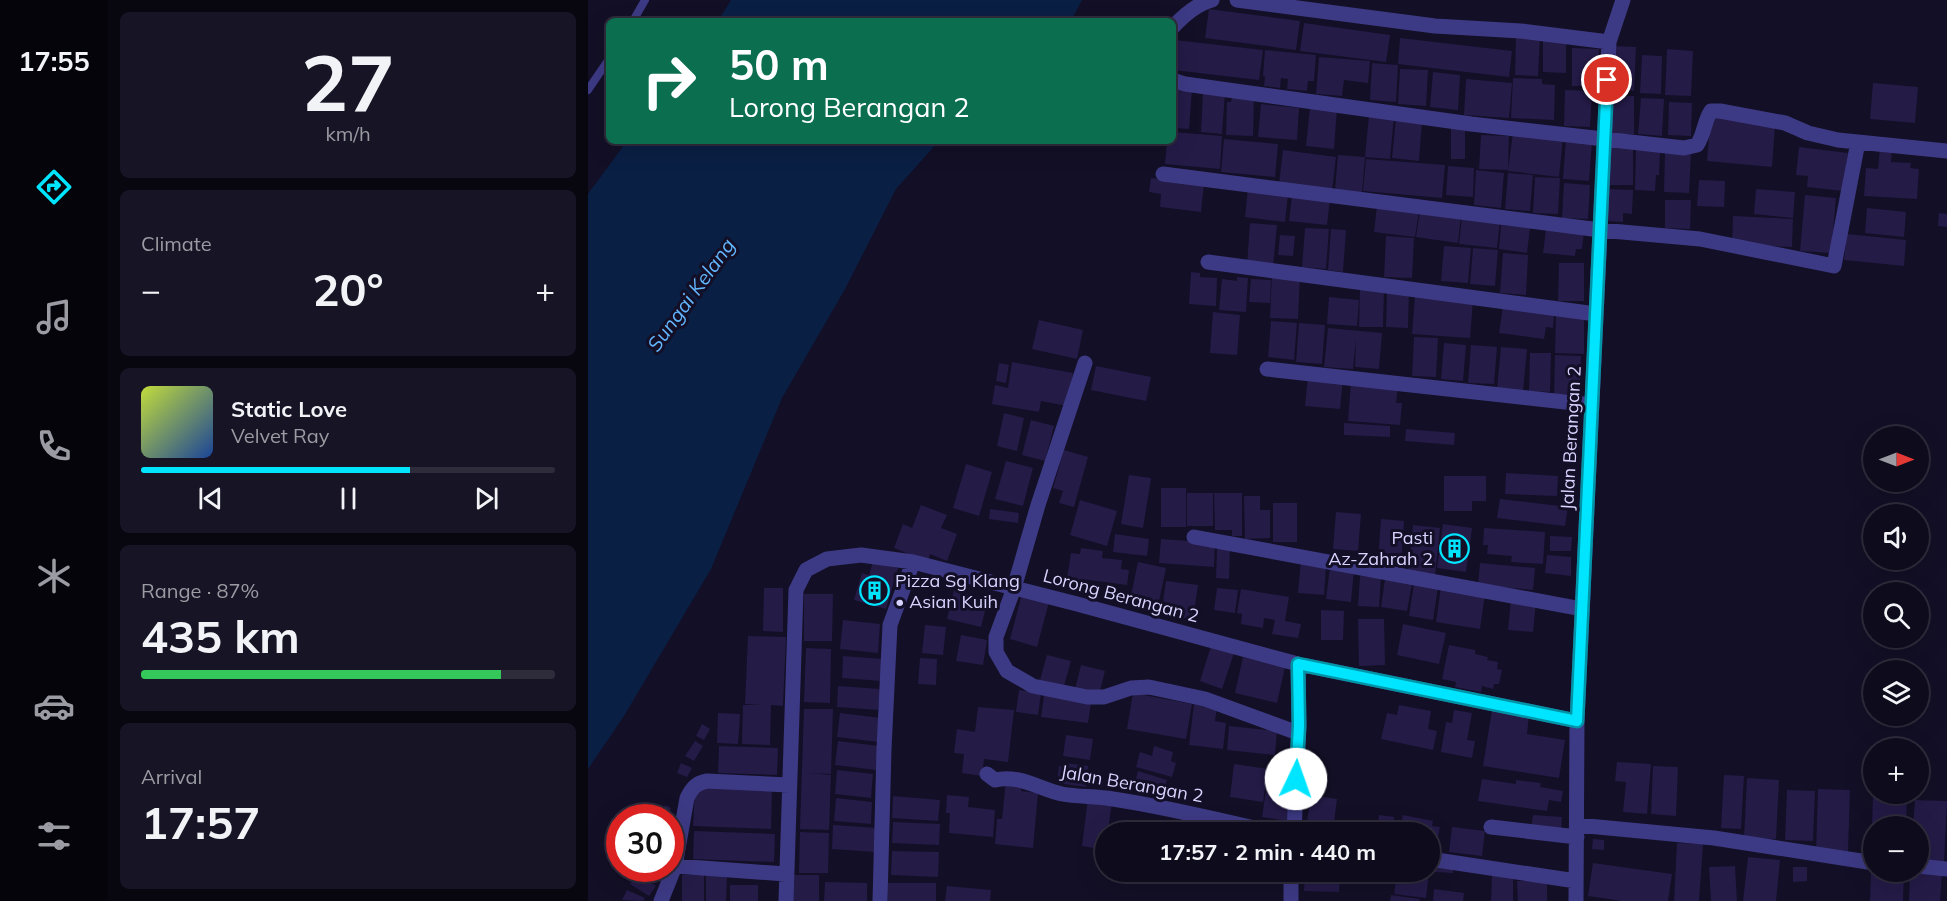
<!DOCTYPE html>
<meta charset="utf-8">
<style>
body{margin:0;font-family:Mulish,sans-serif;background:#171425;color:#f1f3f6;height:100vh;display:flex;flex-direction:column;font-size:22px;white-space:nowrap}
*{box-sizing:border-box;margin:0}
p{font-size:20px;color:#9b9ba3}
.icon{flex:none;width:33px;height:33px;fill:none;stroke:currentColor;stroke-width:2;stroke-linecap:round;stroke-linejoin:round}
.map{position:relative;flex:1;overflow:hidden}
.details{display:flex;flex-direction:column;gap:12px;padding:12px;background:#08060f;width:480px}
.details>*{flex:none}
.guide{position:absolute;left:18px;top:18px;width:570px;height:126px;border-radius:9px;box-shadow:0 6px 24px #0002,0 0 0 2px #2e2b3b;background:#0b6e4f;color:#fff;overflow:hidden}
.needle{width:39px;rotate:90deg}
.fabs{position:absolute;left:1275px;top:426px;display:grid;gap:12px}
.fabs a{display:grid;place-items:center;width:66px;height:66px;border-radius:50%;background:#0e0b1c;box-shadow:0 6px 24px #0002,0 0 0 2px #2e2b3b;font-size:30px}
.speed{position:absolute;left:18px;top:804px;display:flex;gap:12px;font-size:30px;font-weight:700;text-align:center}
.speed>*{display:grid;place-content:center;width:78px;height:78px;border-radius:50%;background:#0e0b1c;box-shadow:0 6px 24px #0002,0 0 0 2px #2e2b3b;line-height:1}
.speed .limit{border:9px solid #d22;background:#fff;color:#111}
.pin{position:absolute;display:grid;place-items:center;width:51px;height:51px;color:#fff;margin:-26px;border:3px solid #fff;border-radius:50%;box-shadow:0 2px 6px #0007}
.me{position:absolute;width:66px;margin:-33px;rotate:3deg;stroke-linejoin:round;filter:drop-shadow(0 0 4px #0008)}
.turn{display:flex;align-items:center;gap:21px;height:126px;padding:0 24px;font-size:27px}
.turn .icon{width:78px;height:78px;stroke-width:2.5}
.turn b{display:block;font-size:42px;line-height:51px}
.big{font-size:45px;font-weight:700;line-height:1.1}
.details .card{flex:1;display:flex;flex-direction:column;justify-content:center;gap:9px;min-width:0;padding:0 21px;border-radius:9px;background:#171425}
.details .dial{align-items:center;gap:0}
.dial b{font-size:78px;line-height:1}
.song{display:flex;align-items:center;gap:18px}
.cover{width:72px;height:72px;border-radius:9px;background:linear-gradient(135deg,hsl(70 70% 55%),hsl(220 70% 35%))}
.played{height:6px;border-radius:3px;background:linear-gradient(90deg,#00e5ff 65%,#2e2b3b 65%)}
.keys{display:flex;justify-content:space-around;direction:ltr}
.heat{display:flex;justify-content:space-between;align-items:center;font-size:33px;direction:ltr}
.charge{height:9px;border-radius:4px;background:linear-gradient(90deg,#34c759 87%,#2e2b3b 0)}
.trip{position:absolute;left:507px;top:822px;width:345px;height:60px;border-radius:30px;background:#0e0b1c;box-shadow:0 6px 24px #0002,0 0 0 2px #2e2b3b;font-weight:700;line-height:60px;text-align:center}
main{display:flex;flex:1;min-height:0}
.menu{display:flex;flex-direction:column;width:108px;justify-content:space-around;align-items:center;background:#06040b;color:#9b9ba3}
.menu .icon{width:42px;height:42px}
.menu .selected{color:#00e5ff}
.menu b{font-size:27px;color:#f1f3f6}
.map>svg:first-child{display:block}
.water{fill:#0a1f44}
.building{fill:#241b47}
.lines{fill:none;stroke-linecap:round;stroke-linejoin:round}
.lane{stroke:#3d3a85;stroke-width:8}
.street{stroke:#3d3a85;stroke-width:15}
.route-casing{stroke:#0095a6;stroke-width:15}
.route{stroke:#00e5ff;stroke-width:10}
.labels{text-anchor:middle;stroke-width:6;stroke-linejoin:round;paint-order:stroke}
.street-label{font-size:18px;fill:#d9d4ff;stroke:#130f26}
.poi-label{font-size:18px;fill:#d9d4ff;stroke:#130f26;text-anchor:end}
.water-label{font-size:20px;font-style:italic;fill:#62b6ff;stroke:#130f26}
</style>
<main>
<nav class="menu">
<b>17:55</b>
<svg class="icon selected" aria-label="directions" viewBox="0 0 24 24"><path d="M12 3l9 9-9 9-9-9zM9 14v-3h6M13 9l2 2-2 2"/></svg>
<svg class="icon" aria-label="music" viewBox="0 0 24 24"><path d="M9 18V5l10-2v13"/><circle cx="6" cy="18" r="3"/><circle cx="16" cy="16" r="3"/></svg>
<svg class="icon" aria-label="phone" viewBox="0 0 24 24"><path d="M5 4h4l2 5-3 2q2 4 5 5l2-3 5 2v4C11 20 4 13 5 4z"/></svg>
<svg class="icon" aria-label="climate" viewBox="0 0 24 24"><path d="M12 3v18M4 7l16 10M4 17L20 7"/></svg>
<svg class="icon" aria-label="car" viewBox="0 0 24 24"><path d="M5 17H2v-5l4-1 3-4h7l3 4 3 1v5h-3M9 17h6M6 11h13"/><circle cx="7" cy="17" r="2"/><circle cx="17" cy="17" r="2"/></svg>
<svg class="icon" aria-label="filters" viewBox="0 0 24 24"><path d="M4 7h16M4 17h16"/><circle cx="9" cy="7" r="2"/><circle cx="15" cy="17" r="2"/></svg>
</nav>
<section class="details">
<div class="card dial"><b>27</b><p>km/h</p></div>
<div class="card"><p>Climate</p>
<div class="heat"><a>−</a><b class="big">20°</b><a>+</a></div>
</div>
<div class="card">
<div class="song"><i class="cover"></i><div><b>Static Love</b><p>Velvet Ray</p></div></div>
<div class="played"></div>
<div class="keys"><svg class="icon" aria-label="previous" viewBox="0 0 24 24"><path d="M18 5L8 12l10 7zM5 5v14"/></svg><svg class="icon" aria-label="pause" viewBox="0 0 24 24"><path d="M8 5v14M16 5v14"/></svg><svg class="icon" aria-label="next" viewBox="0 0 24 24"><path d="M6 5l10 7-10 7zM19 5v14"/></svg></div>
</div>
<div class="card"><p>Range · 87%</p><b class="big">435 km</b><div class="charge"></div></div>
<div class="card"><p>Arrival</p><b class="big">17:57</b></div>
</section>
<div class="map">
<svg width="1359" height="901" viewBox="0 0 1359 901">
<rect width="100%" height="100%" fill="#130f26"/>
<path class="water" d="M143,0H494L483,21H130Z
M39,141H351L308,189L256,291L194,398L123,569L36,716L0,769V194Z"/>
<path class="building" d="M621,9L712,21L708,50L617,38Z
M716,23L802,35L798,62L712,51Z
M928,34L952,35L950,76L927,75Z
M812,38L924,51L921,77L810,64Z
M587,40L675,50L671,80L585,70Z
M955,40H978V73L955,72Z
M1024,46L1048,47L1046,91L1023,90Z
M984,48L1011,49L1010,86H984Z
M1079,49L1105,51L1103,96L1077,95Z
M677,50L728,55L726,81H720L719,91L699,89L700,79L693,78L692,88L676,86L677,77L675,76Z
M1054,55L1074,56L1073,94L1052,93Z
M731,57L782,61L780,83L756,80L754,96L728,94Z
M784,63L810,65L808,102L782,100Z
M812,69L840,70L838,106L810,104Z
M845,72L872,75L870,110L842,107Z
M925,78L954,79V84L967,85L966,120L923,118Z
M878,79L924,83L921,118L876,115Z
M1285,83L1330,87L1327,123L1282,119Z
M585,88L604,89L601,129L585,128Z
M977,90L1004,91L1002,127L976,126Z
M615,91L637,93L634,134L613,132Z
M1022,96H1046V134H1021Z
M644,97L666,98L665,136L638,135L639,102H643Z
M1053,98L1076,99L1074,136L1050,134Z
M1081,102L1104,103L1103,136L1080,135Z
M673,104L711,108L709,140L670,137Z
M722,107L749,109L746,149L718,146Z
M781,115L806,117L802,159L777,157Z
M1123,115L1187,124L1184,167L1119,161Z
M808,117L834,120L831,161L804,158Z
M863,123H877V159H863Z
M585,132L634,136L632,169L577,164L579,141H585Z
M925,132L975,138L971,177L920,171Z
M893,135L921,136L920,170L891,169Z
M636,139L690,144L687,177L633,172Z
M978,139L1004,141L1001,181L975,179Z
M1019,145H1045V185H1018Z
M1048,146L1072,151L1071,175H1068L1067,191L1047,190Z
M1211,147L1260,153L1255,191L1219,187L1220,176L1208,175Z
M1292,148L1304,149L1303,162L1323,163L1322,168L1331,169L1329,199L1276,196L1278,168L1290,169Z
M695,150L748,157L744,191L691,184Z
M1077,152L1103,153L1101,193L1076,192Z
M750,155L777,157L774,193L747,190Z
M778,159L857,165L854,198L775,191Z
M860,166L886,168L885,197L858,195Z
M888,170L916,173L913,208L886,205Z
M920,173L945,175L942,211L917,209Z
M947,177L972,178L970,214L945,213Z
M563,178L616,184L613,212L572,207L573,194L561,192Z
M1111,180L1137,181L1136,207L1109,206Z
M976,183L1002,185L1000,219L974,218Z
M660,189L700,194L697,222L657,217Z
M1017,189L1045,190L1044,214L1035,213V222L1019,221Z
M1168,189L1207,192L1205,218L1166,214Z
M704,195L742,199L739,225L701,221Z
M1217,195L1248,198L1243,253L1212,251Z
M1077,200H1103L1102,229L1077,228Z
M789,206L831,211L827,237L786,232Z
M1279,208L1318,212L1316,237L1277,233Z
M832,211L873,216L870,243L828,237Z
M1351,213L1359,214V227L1350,226Z
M1145,216L1205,219L1204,247L1144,245Z
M874,217L912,221L909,248L871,244Z
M662,223L689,225L685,267L659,265Z
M913,225L942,228L939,253L911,249Z
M717,228L741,229L738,269L714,267Z
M743,229L758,230L755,272L740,270Z
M958,229L996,232L994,249H988L987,256L955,253Z
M1259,234L1318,240L1316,266L1256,260Z
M692,235L707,236L705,256L690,255Z
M798,236L826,238L824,278L796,277Z
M856,246L883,248L880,283L853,281Z
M885,248L910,250L907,286L882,284Z
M915,253L940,255L938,295L912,293Z
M971,263H996V301H970Z
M603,272L612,273V277L629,278L628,306L601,304Z
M684,273L712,275L710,319L682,318Z
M649,277L660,278L658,312L631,310L634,279L649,281Z
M663,279L683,280L682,303L661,302Z
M772,287L796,288L795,327H771Z
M799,288L821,289L820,328L798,327Z
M827,296L885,300L882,338L824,334Z
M741,297L771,300L769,326L739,324Z
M915,307L966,315L965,328L958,327L956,339L911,333Z
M625,312L652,315L649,355L622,353Z
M968,312L996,313V354L967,353Z
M451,320L495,330L489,359L444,349Z
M683,321L709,323L706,360L680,357Z
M711,323L737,325L734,364L708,362Z
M740,328L794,333L791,369L767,367L768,338L765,369L736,367Z
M826,337L850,338L848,377L824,376Z
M856,343L878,345L875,381L853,379Z
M883,345L909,347L906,384L880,383Z
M913,347L939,349L935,391L909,389Z
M942,353H963L962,392L941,391Z
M967,355L993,356L992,395L966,394Z
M424,362L485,373L479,406L453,401L451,412L404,404L407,385L420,388Z
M411,363L421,365L418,383L408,381Z
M508,366L563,377L558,401L503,390Z
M720,376L755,379L752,409L717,406Z
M763,381L810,384L808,403H814L812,425L760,421Z
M416,413L436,418L429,451L409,446Z
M443,420L466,426L457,461L434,455Z
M756,423L802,426V437L756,435Z
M818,429L867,433L866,445L817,441Z
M476,450L500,457L486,507L471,503L475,491L465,488Z
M418,461L445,468L435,506L407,499Z
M378,464L404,472L391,516L365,508Z
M918,473L970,476L969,496L917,494Z
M541,475L563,478L555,528L533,524Z
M856,476H898V501H884V511H856Z
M573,488H598V527H573Z
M599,493H625V526H599Z
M626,493H654V536H644V530H627Z
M656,496H672V510H682V538L657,539Z
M912,499L980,507L977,526L909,518Z
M492,500L529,511L519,546L482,535Z
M685,503H709V542H685Z
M333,505L359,515L353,528L369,534L359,561L342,554L340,562L306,548L315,524L324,528Z
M402,509L431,513L430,523L401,519Z
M748,512L773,514L770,551L745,549Z
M793,519L816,521L813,564L790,561Z
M855,524L884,528L878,572L849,568Z
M825,525L852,528L847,576L820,573Z
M896,528L957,532L955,564L923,562L924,556L899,554L900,545H895Z
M527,534L561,539L559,556L525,552Z
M962,536L984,537L983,551H962Z
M573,539L627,543L626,567L571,563Z
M493,548L515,551L514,558L534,560L533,569L541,570L539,585L494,579L493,587L478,585L483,553L492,554Z
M629,548H642L641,579L628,578Z
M959,555L983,557V576L957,573Z
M713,560L738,567L736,595L710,593Z
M285,561L310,568L298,609L266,600L274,573L281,575Z
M550,562L578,568L570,606L542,600Z
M892,563L947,568L945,590L890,585Z
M742,567L766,569L763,602L738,599Z
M772,576L793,577L791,607L770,606Z
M797,579L824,583L819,611L793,607Z
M578,581L610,585L605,619L573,615Z
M826,583L850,587L845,620L821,616Z
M853,587L897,594L892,629L848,622Z
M176,588H195V632L175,631Z
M629,588L650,590L647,613L626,610Z
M653,589L701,597L697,621L713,624L710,638L684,634L687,620L676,618L675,628L653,624L654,614L649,613Z
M366,590L400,599L393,627L359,619Z
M216,594H245L244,641H216Z
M434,594L461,602L449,647L422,639Z
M923,599L948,601L945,632L920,630Z
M733,610L756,611L755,640H733Z
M770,619H796L797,665L771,666Z
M255,620L292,624L290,653L252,649Z
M815,624L858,633L851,664L809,655Z
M337,625L358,627L355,655L334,653Z
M373,635L399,640L395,665L368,661Z
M160,636L198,637L195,706L183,705L182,745L154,744L155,705H173L157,704Z
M624,643L647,650L634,689L612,681Z
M861,645L887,650V654L900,657L899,660L910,662L909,669L914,670L911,684H906L905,689L894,686L893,692L867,687L868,682L854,679Z
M218,648L243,649L242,703L216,702Z
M459,655L483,661L476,686L452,680Z
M255,656L295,659L293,681L254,678Z
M655,657L697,667L689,703L647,693Z
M332,658L349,659L348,685L330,684Z
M493,665L517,671L511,695L487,689Z
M250,686L292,689L290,710L249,707Z
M431,690L453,693L450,715L428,712Z
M545,693L604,704L598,739L539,729Z
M456,695L503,702L500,723L453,717Z
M606,704L629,707L627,721L638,723L635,749L601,745Z
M811,705L843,711L840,729L849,731L845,750L793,739L799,713L809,715Z
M390,707L426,710L420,762L396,759L394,776L374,773L376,754L366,753L369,729L387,732Z
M216,709H245L243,774L220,773L243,775L241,830L212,829Z
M866,710L884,713L879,740L887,741L884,758L853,752L858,722L864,723Z
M904,710L941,716L939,734L977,740L971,778L895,766Z
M130,713L152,714L150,744L129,743Z
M252,713L293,718L290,742L249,737Z
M114,724L122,729L116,740L108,736Z
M641,726L689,731L687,755L639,750Z
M478,735L505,739L502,760L475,756Z
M107,741L115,746L106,761L97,756Z
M250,741L291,746L288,770L247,765Z
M131,746L190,748L189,775L130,773Z
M566,746L585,752L583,761L588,763L584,777L548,767L552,752L564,756Z
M1029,762L1063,764L1059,814L1035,812L1038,782L1027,781Z
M93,763L104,768L99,777L89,773Z
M478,763L500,766L498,787L469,783L471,766L477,767Z
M646,764L680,769L675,802L642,797Z
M1065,766L1090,767L1088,816L1063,814Z
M249,770L285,774L283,798L247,794Z
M550,771L579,780L574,798L545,789Z
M681,771L706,775L699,821L674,817Z
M1136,775L1156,776L1153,829L1133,828Z
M1159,778L1191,780L1188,839L1156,838Z
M894,779L928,784V780L953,783L952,787L975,791L973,802L961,800L959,811L890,801Z
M418,780L434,782L433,791L450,793L445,848L407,844L409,819H414Z
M107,787L184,790L183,829L105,826Z
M1230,789L1262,790L1260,852L1228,851Z
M1199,790L1227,791L1225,841L1197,840Z
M359,795L381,797L380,807L407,810L405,837L361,833L362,813H358Z
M723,795L749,799L745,831L718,828Z
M1285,795L1319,796L1318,826H1284Z
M305,796L352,800L350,821L304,818Z
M248,798L284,802L283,824L246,821Z
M500,798L524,801L520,832H518V850L494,846Z
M1327,800L1359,801L1356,862L1330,860V826H1325Z
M77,805L83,808L80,816L73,813Z
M791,815L806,817L804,832H789Z
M815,815L845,821L844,826L852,827L847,851L842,850V832H811Z
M945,815L974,817L973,833L943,830Z
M305,822L352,824L351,845L304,843Z
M245,825L289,828L287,852L244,849Z
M864,827L897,831L894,856L861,852Z
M106,831L187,834L186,862L105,859Z
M212,832L241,833L240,873H211Z
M1005,839L1016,840V850L1004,849Z
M1089,843L1115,844L1111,901H1086Z
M304,851L351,852L350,877L303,875Z
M1160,857L1192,860L1188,901H1155Z
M1005,863L1084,874L1080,901H1034L1000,896Z
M846,864L865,865V873L846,872Z
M1147,866L1149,901H1123L1121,867Z
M1205,867H1219V881L1205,882Z
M56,868H67L74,873L68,883L53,874Z
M671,872H695L693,884L670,880Z
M717,872H752L751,892L716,891Z
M802,872H841L838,898L806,894L808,881H801Z
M1283,873L1316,874L1315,901H1282Z
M1322,873L1354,875L1352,901H1321Z
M49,874L68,886L61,896L42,884Z
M94,875H116V901H94Z
M118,875H139L138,901H118Z
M204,875H231V901H204Z
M904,876H925V901H903Z
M929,881H959V901H930Z
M237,882L279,883V901H236Z
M300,883H348V901H300Z
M142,885H170V901H142Z
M359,886L403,890L402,901H357Z
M846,889L876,893L875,901H845Z
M39,890L57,898L55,901L34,900Z
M803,895L832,899L831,901H802Z"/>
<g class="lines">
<path class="lane" d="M45,21L57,0
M0,90L21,59"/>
<path class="street" d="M649,0L847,26L933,31L1021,42
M585,27C596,15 609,4 624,0
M585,80L597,84L883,124L1096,148L1109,145C1117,133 1116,121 1123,111H1132L1197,123L1220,133L1250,140L1359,151
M575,174L1012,230L1112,239L1246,266L1270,142
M620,262L1008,314
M497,363L450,505L426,588L408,637V652L419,671L445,686L499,697H516L543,688L561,687L617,699L710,733
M679,369L1004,405
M606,537L994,609
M399,774L407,780C430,774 452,789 474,794C490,797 508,796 525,799C578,807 631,820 683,832
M989,825L1126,838L1286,863
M903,827L989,837
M706,832L711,726L710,664
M842,859L988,881
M87,866L198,874
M1330,866L1359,869
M73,901L87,866L99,798C104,788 108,783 119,781L201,785
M198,901L208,590L218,570L239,559L273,555L325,562L489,604L710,664L989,721
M292,901L296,749L302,625L325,562
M703,901V872
M988,901L989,721L1021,42L1035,0"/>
</g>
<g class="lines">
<defs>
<path id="route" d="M708,779L711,726L710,664L989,721L1019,80"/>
</defs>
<use href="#route" class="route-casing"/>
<use href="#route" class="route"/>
</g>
<defs>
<symbol id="building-ring" viewBox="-11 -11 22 22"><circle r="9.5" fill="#130f26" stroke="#00e5ff" stroke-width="1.5"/><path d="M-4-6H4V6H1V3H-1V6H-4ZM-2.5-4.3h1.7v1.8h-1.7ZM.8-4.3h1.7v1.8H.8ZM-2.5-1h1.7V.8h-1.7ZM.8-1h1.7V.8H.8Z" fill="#00e5ff"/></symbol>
</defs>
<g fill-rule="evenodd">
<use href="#building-ring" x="850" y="532" width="33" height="33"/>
<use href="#building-ring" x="270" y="574" width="33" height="33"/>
</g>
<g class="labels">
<g class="street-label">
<text transform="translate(983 438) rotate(-87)" y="6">Jalan Berangan 2</text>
<text transform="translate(533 596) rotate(15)" y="6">Lorong Berangan 2</text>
<text transform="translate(544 784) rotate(10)" y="6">Jalan Berangan 2</text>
</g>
<g class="poi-label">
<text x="845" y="544">Pasti<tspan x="845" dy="21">Az-Zahrah 2</tspan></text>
<text x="307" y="587" text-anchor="start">Pizza Sg Klang<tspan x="307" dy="21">• Asian Kuih</tspan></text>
</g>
<g class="water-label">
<text transform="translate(103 295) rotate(-54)" y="7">Sungai Kelang</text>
</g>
</g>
</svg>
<div class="fabs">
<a><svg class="needle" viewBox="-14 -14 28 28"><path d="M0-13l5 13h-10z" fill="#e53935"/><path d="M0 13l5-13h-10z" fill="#9b9ba3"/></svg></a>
<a><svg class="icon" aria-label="sound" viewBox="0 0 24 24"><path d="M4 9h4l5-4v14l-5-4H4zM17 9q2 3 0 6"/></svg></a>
<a><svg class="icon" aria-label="search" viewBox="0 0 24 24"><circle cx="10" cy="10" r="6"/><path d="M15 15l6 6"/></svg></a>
<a><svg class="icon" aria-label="layers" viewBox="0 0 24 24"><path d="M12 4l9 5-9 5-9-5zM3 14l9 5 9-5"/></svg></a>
<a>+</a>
<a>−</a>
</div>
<div class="speed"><div class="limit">30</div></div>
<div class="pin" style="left:1019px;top:80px;background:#d93025"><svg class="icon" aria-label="arrive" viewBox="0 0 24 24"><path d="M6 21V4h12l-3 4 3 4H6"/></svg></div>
<svg class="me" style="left:708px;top:779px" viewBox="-20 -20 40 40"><circle r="19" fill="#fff"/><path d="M0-13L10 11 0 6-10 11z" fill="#00e5ff"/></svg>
<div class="trip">17:57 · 2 min · 440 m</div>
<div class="guide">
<div class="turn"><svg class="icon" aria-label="right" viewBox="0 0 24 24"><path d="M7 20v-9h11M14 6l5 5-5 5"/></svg><div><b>50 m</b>Lorong Berangan 2</div></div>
</div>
</div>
</main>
